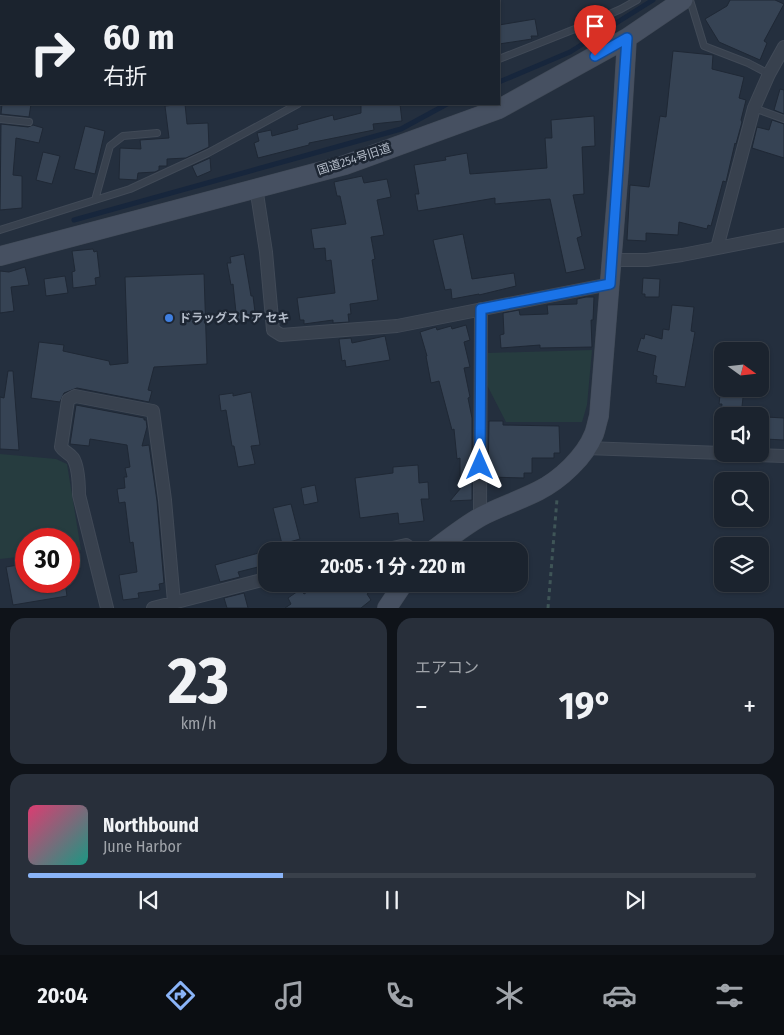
<!DOCTYPE html>
<html lang="ja">
<meta charset="utf-8">
<style>
body{margin:0;font-family:"Fira Sans Condensed","Noto Sans JP",sans-serif;background:#282f3a;color:#f1f3f6;height:100vh;display:flex;flex-direction:column;font-size:19px;white-space:nowrap}
*{box-sizing:border-box;margin:0}
p{font-size:16px;color:#a0a4aa}
.icon{flex:none;width:28px;height:28px;fill:none;stroke:currentColor;stroke-width:2;stroke-linecap:round;stroke-linejoin:round}
.map{position:relative;height:608px;overflow:hidden}
.side{display:flex;flex-direction:column;gap:10px;padding:10px;background:#0f1319;flex:1}
.side>*{flex:none}
.guide{position:absolute;left:0px;top:0px;width:500px;height:105px;box-shadow:0 1px 4px #0004,0 0 0 1px #39404a;background:#1b232e;color:#f1f3f6;overflow:hidden}
.needle{width:32px;rotate:105deg}
.buttons{position:absolute;left:714px;top:342px;display:grid;gap:10px}
.buttons a{display:grid;place-items:center;width:55px;height:55px;border-radius:10px;background:#1b232e;box-shadow:0 1px 4px #0004,0 0 0 1px #39404a;font-size:25px}
.speed{position:absolute;left:15px;top:528px;display:flex;gap:10px;font-size:25px;font-weight:700;text-align:center}
.speed>*{display:grid;place-content:center;width:65px;height:65px;border-radius:50%;background:#1b232e;box-shadow:0 1px 4px #0004,0 0 0 1px #39404a;line-height:1}
.speed .limit{border:8px solid #d22;background:#fff;color:#111}
.pin{position:absolute;display:grid;place-items:center;width:42px;height:42px;color:#fff;margin:-51px -21px;border-radius:50% 50% 50% 0;rotate:-45deg;box-shadow:0 0 5px #0007}
.pin .icon{rotate:45deg}
.me{position:absolute;width:55px;margin:-28px;rotate:0deg;stroke-linejoin:round;filter:drop-shadow(0 0 4px #0008)}
.turn{display:flex;align-items:center;gap:18px;height:105px;padding:0 20px;font-size:22px}
.turn .icon{width:65px;height:65px;stroke-width:2.5}
.turn b{display:block;font-size:35px;line-height:42px}
.big{font-size:38px;font-weight:700;line-height:1.1}
.side .card{flex:1;display:flex;flex-direction:column;justify-content:center;gap:8px;min-width:0;padding:0 18px;border-radius:15px;background:#282f3a}
.side .dial{align-items:center;gap:0}
.dial b{font-size:65px;line-height:1}
.song{display:flex;align-items:center;gap:15px}
.cover{width:60px;height:60px;border-radius:8px;background:linear-gradient(135deg,hsl(340 70% 55%),hsl(170 70% 35%))}
.played{height:5px;border-radius:2px;background:linear-gradient(90deg,#8ab4f8 35%,#39404a 35%)}
.keys{display:flex;justify-content:space-around;direction:ltr}
.heat{display:flex;justify-content:space-between;align-items:center;font-size:28px;direction:ltr}
.side .tiles{flex:1;display:grid;gap:10px;grid-template-columns:1fr 1fr}
.card:last-child{grid-column:span 2}
.trip{position:absolute;left:258px;top:542px;width:270px;height:50px;border-radius:15px;background:#1b232e;box-shadow:0 1px 4px #0004,0 0 0 1px #39404a;font-weight:700;line-height:50px;text-align:center}
.dock{display:flex;height:80px;justify-content:space-around;align-items:center;background:#0b0e12;color:#a0a4aa}
.dock .icon{width:35px;height:35px}
.dock .selected{color:#8ab4f8}
.dock b{font-size:22px;color:#f1f3f6}
.map>svg:first-child{display:block}
.green{fill:#263c3f}
.lines{fill:none;stroke-linecap:round;stroke-linejoin:round}
.stream{stroke:#17263c;stroke-width:5}
.building{fill:#364354;stroke:#1f2835}
.lane-casing{stroke:#414a57;stroke-width:8}
.street-casing{stroke:#414a57;stroke-width:14}
.secondary-casing{stroke:#414a57;stroke-width:20}
.path{stroke:#3f5557;stroke-width:3;stroke-dasharray:4 4;stroke-linecap:butt}
.lane{stroke:#38414e;stroke-width:6}
.street{stroke:#38414e;stroke-width:12}
.secondary{stroke:#465061;stroke-width:19}
.route-casing{stroke:#114b97;stroke-width:12}
.route{stroke:#1a73e8;stroke-width:9}
.shop-dot{fill:#3f7fe0;stroke:#1d2633;stroke-width:2}
.labels{text-anchor:middle;stroke-width:5;stroke-linejoin:round;paint-order:stroke}
.street-label{font-size:12px;fill:#b4bcc9;stroke:#1d2633}
.poi-label{font-size:12px;font-weight:bold;fill:#b4bcc9;stroke:#1d2633;text-anchor:start}
</style>
<div class="map">
<svg width="784" height="608" viewBox="0 0 784 608">
<rect width="100%" height="100%" fill="#242f3e"/>
<path class="green" d="M592,350L587,405L582,422H506L487,385L488,353Z
M0,454L56,459L67,464L81,550L69,552V539H26V556L0,559Z"/>
<g class="lines">
<path class="stream" d="M499,82L570,52L653,0
M74,220L401,129L447,104"/>
</g>
<path class="building" d="M730,0H775L784,4L764,41L767,43L760,60L719,42L705,19L727,6Z
M535,19L538,36H531L532,39L499,44V25Z
M673,51L713,55L712,69L744,77L739,98L746,100L741,120L742,122L736,144L735,143L726,182L723,181L711,226L708,225L707,229L679,222L678,235L646,233V241L627,240L630,185L649,187L660,116L666,117Z
M780,89L784,90V114L774,110Z
M2,104H31L29,117L1,114Z
M185,104L187,124L208,123L209,147L186,158L167,159V166H159V170L155,172L138,173L137,180L119,179L120,148L141,149L140,140L169,138L165,106Z
M361,104H400L402,121L373,124L374,130L309,143V145L258,158L254,143L259,141L257,133L271,130L272,136L298,129L297,125L333,115L334,120L361,113Z
M594,116L595,146L582,147L584,194L573,195L582,236L577,238L585,269L566,273L550,199L495,204V198L418,211L415,194H419L414,165L446,160L445,157L467,153L470,174L547,168L545,138H552L551,120Z
M772,120L784,124V158L752,148L757,127L769,130Z
M1,124L28,127L33,125L43,128L39,143L16,138L13,175L22,176V208L0,210Z
M85,126L105,131L95,174L74,169Z
M43,152L60,156L52,184L36,180Z
M210,158L211,171L197,177L192,166Z
M362,176L364,183L387,179L391,197L377,200L384,235L371,237L375,259L372,260L378,300L350,304L351,314H348L349,322L333,323V320L304,324V320H300L297,298L335,293L331,260L326,261L325,248L314,249L311,229L346,224L340,196H337L334,182Z
M463,234L472,279L514,273L516,286L479,295V294L452,299L451,289L445,290L433,240Z
M93,249L94,252L97,251L100,277L95,278L96,285L73,288L72,272L75,271L72,251Z
M244,254L251,296H253L256,320L237,322L233,284L231,285L227,263H231L230,257Z
M25,267L29,285L11,287L14,311L0,313V271L9,272Z
M204,274L207,364L154,367L148,390L152,391L149,402L77,388L64,393L60,402L31,398L39,342L64,345L63,351L109,361L110,365L128,363L125,277Z
M65,276L68,293L46,296L44,279Z
M643,278L660,279L659,297H645V294H642Z
M586,297H594L593,320H591L592,347L540,348V345L501,348L500,335L504,334L503,313L519,310L520,315L548,314L547,305L577,304V299Z
M672,305L694,307L691,331L695,332L685,387L656,383L657,376L653,375L656,356L637,351L641,338L644,339L645,334L662,339L663,329L669,330Z
M466,325L470,340L464,342L470,367L464,368L470,397L468,398L472,418V500L450,501L471,476H460V458L457,459L454,429L452,430L439,381L431,383L426,356H427L420,332L436,327L437,330L451,326L452,329Z
M385,336L390,360L346,367L345,360L342,361L339,339L351,338L352,343Z
M8,371H13L19,450L0,449V397L4,398Z
M721,387L722,389H744L741,415L721,412L722,404H719Z
M251,392L260,445L251,446L255,464L238,467L234,446H232L226,410L221,411L219,395L233,393V396Z
M76,405L144,418V420H146L147,427L142,446L149,445L157,501L164,583L159,584L160,590L138,593L139,598L123,600L119,575L137,572L133,542L130,543L125,502L119,503L117,489L125,488L124,477H127L125,468L130,467L127,445L90,439L89,446L70,444Z
M766,417L784,418V440L765,439Z
M489,421H503V425L559,426L560,453H554V458H532V473H524V478L488,477Z
M418,465L419,483L428,482L429,499H421L424,521L399,524L398,513L360,518L355,478L393,473V467Z
M315,485L318,502L304,505L301,488Z
M291,504L300,539L282,544L273,508Z
M266,551V565L238,572L240,577L220,582L215,565Z
M24,564L26,581H57L58,584L65,583L67,596L13,605L6,567Z
M320,584H380L367,594L371,600L361,608H285L291,604L288,598L301,589L304,594Z
M244,593L248,608H227L224,598Z"/>
<g class="lines">
<defs>
<path id="lane" d="M690,0L704,46L748,63L769,74
M499,59L585,25L621,9L637,0
M754,108L784,119
M0,119L29,122
M95,200L110,146L123,136L157,133
M0,230L130,189L208,153L298,104"/>
<path id="street" d="M256,187L266,252L273,330L281,335L397,326L610,284
M717,248L754,108L769,74L784,47
M611,260H647L682,255L784,235
M586,448L722,453
M730,454L784,456
M480,517L481,309
M379,551L406,545L415,551
M107,608L79,495C79,485 78,466 73,458C69,453 64,452 61,447L68,400L75,396L153,411L165,500L174,602
M153,608L266,579"/>
<path id="secondary" d="M0,256L345,165L499,109L627,38L683,0
M432,551C448,539 464,526 482,516C500,507 520,500 538,491C560,480 585,457 594,434C596,429 597,422 599,416L619,169L627,38
M387,608L403,584"/>
</defs>
<use href="#lane" class="lane-casing"/>
<use href="#street" class="street-casing"/>
<use href="#secondary" class="secondary-casing"/>
<path class="path" d="M548,608L557,499"/>
<use href="#lane" class="lane"/>
<use href="#street" class="street"/>
<use href="#secondary" class="secondary"/>
</g>
<g class="lines">
<defs>
<path id="route" d="M480,465L481,309L610,284L627,38L595,56"/>
</defs>
<use href="#route" class="route-casing"/>
<use href="#route" class="route"/>
</g>
<circle class="shop-dot" cx="169" cy="318" r="5"/>
<g class="labels">
<g class="street-label">
<text transform="translate(354 159) rotate(-18)" y="4">国道254号旧道</text>
</g>
<g class="poi-label">
<text x="179" y="322">ドラッグストア セキ</text>
</g>
</g>
</svg>
<div class="buttons">
<a><svg class="needle" viewBox="-14 -14 28 28"><path d="M0-13l5 13h-10z" fill="#e53935"/><path d="M0 13l5-13h-10z" fill="#a0a4aa"/></svg></a>
<a><svg class="icon" aria-label="sound" viewBox="0 0 24 24"><path d="M4 9h4l5-4v14l-5-4H4zM17 9q2 3 0 6"/></svg></a>
<a><svg class="icon" aria-label="search" viewBox="0 0 24 24"><circle cx="10" cy="10" r="6"/><path d="M15 15l6 6"/></svg></a>
<a><svg class="icon" aria-label="layers" viewBox="0 0 24 24"><path d="M12 4l9 5-9 5-9-5zM3 14l9 5 9-5"/></svg></a>
</div>
<div class="speed"><div class="limit">30</div></div>
<div class="pin" style="left:595px;top:56px;background:#d93025"><svg class="icon" aria-label="arrive" viewBox="0 0 24 24"><path d="M6 21V4h12l-3 4 3 4H6"/></svg></div>
<svg class="me" style="left:480px;top:465px" viewBox="-20 -20 40 40"><path d="M0-17L14 15 0 8-14 15z" fill="#1a73e8" stroke="#fff" stroke-width="4"/></svg>
<div class="trip">20:05 · 1 分 · 220 m</div>
<div class="guide">
<div class="turn"><svg class="icon" aria-label="right" viewBox="0 0 24 24"><path d="M7 20v-9h11M14 6l5 5-5 5"/></svg><div><b>60 m</b>右折</div></div>
</div>
</div>
<section class="side">
<div class="tiles">
<div class="card dial"><b>23</b><p>km/h</p></div>
<div class="card"><p>エアコン</p>
<div class="heat"><a>−</a><b class="big">19°</b><a>+</a></div>
</div>
<div class="card">
<div class="song"><i class="cover"></i><div><b>Northbound</b><p>June Harbor</p></div></div>
<div class="played"></div>
<div class="keys"><svg class="icon" aria-label="previous" viewBox="0 0 24 24"><path d="M18 5L8 12l10 7zM5 5v14"/></svg><svg class="icon" aria-label="pause" viewBox="0 0 24 24"><path d="M8 5v14M16 5v14"/></svg><svg class="icon" aria-label="next" viewBox="0 0 24 24"><path d="M6 5l10 7-10 7zM19 5v14"/></svg></div>
</div>
</div>
</section>
<nav class="dock">
<b>20:04</b>
<svg class="icon selected" aria-label="directions" viewBox="0 0 24 24"><path d="M12 3l9 9-9 9-9-9zM9 14v-3h6M13 9l2 2-2 2"/></svg>
<svg class="icon" aria-label="music" viewBox="0 0 24 24"><path d="M9 18V5l10-2v13"/><circle cx="6" cy="18" r="3"/><circle cx="16" cy="16" r="3"/></svg>
<svg class="icon" aria-label="phone" viewBox="0 0 24 24"><path d="M5 4h4l2 5-3 2q2 4 5 5l2-3 5 2v4C11 20 4 13 5 4z"/></svg>
<svg class="icon" aria-label="climate" viewBox="0 0 24 24"><path d="M12 3v18M4 7l16 10M4 17L20 7"/></svg>
<svg class="icon" aria-label="car" viewBox="0 0 24 24"><path d="M5 17H2v-5l4-1 3-4h7l3 4 3 1v5h-3M9 17h6M6 11h13"/><circle cx="7" cy="17" r="2"/><circle cx="17" cy="17" r="2"/></svg>
<svg class="icon" aria-label="filters" viewBox="0 0 24 24"><path d="M4 7h16M4 17h16"/><circle cx="9" cy="7" r="2"/><circle cx="15" cy="17" r="2"/></svg>
</nav>
